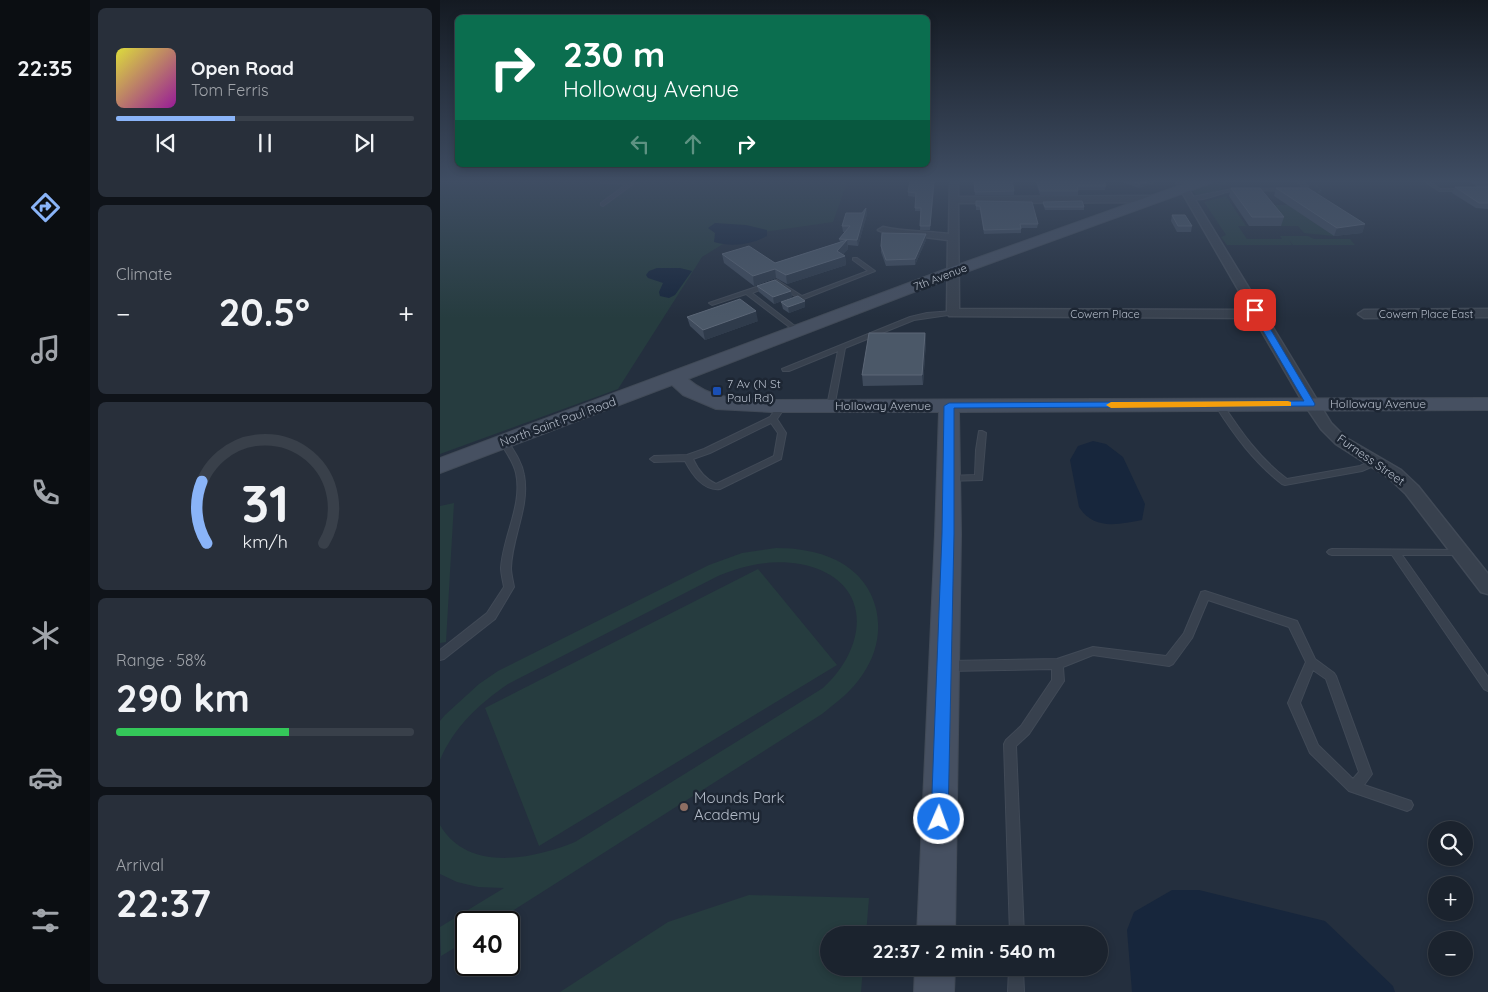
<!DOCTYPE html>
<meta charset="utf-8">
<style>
body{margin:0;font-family:Quicksand,sans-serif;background:#282f3a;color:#f1f3f6;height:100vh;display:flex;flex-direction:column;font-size:19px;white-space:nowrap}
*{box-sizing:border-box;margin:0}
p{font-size:16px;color:#a0a4aa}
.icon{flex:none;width:28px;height:28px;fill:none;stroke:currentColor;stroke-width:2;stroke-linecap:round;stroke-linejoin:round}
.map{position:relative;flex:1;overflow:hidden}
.side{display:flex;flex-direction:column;gap:8px;padding:8px;background:#0f1319;width:350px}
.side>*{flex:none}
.top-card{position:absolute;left:15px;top:15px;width:475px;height:152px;border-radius:8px;box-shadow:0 2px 8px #0003,0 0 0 1px #39404a;background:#0b6e4f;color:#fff;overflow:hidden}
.tools{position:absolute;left:988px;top:821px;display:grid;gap:10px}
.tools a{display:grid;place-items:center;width:45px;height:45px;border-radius:50%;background:#1b232e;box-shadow:0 2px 8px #0003,0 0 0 1px #39404a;font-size:25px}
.speed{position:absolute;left:15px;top:911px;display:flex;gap:10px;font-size:25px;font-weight:700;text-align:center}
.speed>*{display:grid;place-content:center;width:65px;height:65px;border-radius:50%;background:#1b232e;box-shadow:0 2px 8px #0003,0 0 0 1px #39404a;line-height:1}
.speed .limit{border:2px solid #111;border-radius:8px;background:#fff;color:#111}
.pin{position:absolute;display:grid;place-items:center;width:42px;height:42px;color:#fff;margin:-21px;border-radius:10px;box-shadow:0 2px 8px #0006}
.me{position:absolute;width:55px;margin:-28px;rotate:2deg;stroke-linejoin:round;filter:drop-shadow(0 0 4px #0008)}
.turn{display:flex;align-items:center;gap:18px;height:105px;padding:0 25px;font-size:22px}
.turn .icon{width:65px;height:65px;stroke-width:2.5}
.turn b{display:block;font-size:35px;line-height:42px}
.lanes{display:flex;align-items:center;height:48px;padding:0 25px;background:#0003;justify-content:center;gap:25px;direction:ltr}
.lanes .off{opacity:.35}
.big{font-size:38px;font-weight:700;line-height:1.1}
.side .card{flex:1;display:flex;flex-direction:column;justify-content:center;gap:8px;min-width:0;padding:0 18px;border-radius:8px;background:#282f3a}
.side .dial{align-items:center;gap:0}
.dial svg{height:130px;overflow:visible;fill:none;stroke:#39404a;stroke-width:7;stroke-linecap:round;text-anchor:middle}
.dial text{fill:#f1f3f6;stroke:none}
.song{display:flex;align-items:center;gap:15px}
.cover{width:60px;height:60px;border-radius:8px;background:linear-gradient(135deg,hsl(60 70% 55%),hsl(300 70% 35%))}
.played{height:5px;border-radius:2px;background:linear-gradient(90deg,#8ab4f8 40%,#39404a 40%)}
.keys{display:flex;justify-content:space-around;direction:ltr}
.heat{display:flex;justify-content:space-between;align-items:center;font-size:28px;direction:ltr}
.charge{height:8px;border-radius:4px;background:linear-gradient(90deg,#34c759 58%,#39404a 0)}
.trip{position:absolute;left:380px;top:926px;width:288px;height:50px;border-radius:25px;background:#1b232e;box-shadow:0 2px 8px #0003,0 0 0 1px #39404a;font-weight:700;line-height:50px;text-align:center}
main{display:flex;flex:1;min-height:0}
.tabs{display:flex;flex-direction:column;width:90px;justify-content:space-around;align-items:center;background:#0b0e12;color:#a0a4aa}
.tabs .icon{width:35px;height:35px}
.tabs .selected{color:#8ab4f8}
.tabs b{font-size:22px;color:#f1f3f6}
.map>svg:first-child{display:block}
.green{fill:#263c3f}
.water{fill:#17263c}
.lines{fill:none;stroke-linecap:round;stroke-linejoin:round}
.lane-casing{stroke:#414a57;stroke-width:2}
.street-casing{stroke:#414a57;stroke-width:3}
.secondary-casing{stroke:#414a57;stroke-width:2}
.path{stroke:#3f5557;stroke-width:1;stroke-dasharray:2.5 2.5;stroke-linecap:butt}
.lane{fill:#38414e;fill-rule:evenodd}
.street{fill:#38414e;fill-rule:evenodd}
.secondary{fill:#465061;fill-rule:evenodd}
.wall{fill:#3f4b5c}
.shaded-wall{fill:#2f3b4b}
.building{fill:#4b5868;stroke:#5c6777}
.route{fill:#1a73e8;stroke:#114b97}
.slow{fill:#f59e0b}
.transit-dot{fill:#1a4fb4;stroke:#1d2633;stroke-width:2}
.education-dot{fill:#8d6e63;stroke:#1d2633;stroke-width:2}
.labels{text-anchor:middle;stroke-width:5;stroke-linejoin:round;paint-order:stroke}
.far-street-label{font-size:11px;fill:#b4bcc9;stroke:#1d2633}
.poi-label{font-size:12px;fill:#b4bcc9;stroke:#1d2633;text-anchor:start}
.street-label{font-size:12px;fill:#b4bcc9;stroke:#1d2633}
.near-poi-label{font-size:15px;fill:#b4bcc9;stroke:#1d2633;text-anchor:start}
</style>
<main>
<nav class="tabs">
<b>22:35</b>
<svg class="icon selected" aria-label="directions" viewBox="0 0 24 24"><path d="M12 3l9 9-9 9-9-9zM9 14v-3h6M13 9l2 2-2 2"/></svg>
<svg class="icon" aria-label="music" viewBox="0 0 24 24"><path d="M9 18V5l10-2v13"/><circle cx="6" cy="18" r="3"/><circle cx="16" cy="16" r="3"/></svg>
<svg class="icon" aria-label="phone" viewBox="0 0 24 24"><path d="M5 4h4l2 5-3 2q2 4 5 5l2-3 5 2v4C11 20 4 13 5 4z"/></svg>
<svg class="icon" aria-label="climate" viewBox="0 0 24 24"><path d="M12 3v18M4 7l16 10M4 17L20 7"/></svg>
<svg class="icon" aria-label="car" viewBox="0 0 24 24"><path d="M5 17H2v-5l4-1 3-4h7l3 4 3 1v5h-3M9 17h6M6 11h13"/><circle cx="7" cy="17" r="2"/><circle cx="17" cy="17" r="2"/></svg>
<svg class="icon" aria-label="filters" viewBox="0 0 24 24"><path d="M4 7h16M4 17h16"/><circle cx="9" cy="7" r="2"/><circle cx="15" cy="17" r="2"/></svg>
</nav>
<section class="side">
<div class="card">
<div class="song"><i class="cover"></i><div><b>Open Road</b><p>Tom Ferris</p></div></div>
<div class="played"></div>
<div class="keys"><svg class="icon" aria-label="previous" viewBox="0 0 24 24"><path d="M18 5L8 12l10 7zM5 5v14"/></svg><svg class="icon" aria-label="pause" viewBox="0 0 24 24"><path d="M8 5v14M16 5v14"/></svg><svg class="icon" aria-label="next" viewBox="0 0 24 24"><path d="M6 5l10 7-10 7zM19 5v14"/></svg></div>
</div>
<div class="card"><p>Climate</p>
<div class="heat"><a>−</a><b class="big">20.5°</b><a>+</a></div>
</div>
<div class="card dial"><svg viewBox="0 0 100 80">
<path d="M14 69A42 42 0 1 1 86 69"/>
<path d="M14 69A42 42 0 0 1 11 31" stroke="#8ab4f8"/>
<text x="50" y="56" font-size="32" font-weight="700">31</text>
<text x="50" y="72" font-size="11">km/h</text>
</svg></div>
<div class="card"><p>Range · 58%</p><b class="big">290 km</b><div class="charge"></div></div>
<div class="card"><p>Arrival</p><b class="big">22:37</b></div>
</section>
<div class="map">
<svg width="1048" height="992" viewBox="0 0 1048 992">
<rect width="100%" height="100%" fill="#242f3e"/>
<path class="green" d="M0,180H408L393,222L296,236L262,257L178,389L0,454Z
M776,180H795L779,186L784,188L765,196H757L752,189Z
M786,196L806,226H798L807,239H842L840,236H868L874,239H910L915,245H853L849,240L852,245H787L781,237L786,235L764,202Z
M825,205H848L894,236L864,233L858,226H841Z
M14,503L6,642L0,643V506Z
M336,548C357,548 377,551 396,560C441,582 450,635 423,674C412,691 397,702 382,714L55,922H26V941L1,956L0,927L64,888L38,887L17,882L0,874V825C28,873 93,859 135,842L383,688C430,645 433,578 360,564C332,559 304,565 278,576L68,684C39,704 14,727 0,760V721L5,715L39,684L58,671L269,565L302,553Z
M318,569L397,665L99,846L45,708Z
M309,895L429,898L426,935H389V968H423L421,992H120L228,922Z"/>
<path class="water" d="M275,223L306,225L327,230V236C310,245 293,247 274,242L275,233L268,228Z
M217,268H240L252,271L235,295L229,298L220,296L219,292L223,283L208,278L206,275L209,271Z
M653,441L666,444L683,457L705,504L702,520C679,524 654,531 639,507L630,460L638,446Z
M732,890H759L885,921L953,986L955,992H692L687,930L694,912Z"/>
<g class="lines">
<defs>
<path id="lane" d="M856,180H860L868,186L867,190C842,193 817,188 792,191C778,193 760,204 747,198L792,189L863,188Z
M983,180H987L1000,189H1048V191H999Z
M160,181H185L193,184L163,206L161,205V203L187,184L162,183L160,182Z
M413,258H417L435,271L361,300L336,284L312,293L360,330V332H356L306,294L272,305L269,303L337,280L362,296L428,271L413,260Z
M513,311L515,312V314L474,320L405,348L394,408H391L387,406L398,351L349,371H343L342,369L470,317L487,313Z
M776,403H782C801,432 819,458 847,479L920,466L935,459L939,462L938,464L922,471L845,485L842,484C814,462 794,435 775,405Z
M339,404H342L346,406L337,419L346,433L341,459L280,489C263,491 252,474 245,461L214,462L210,459L214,456L247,455L264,449L330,417ZM331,423L338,433L334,456L276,484C265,479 258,470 253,459L270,453Z
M539,431H542L546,433L542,480L506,481L505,479L506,477L509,476L535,475L536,450Z
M61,440H67C74,451 82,462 84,475C90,507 72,536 71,568C71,574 73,581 74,587L55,619L4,659L0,660V650L47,613L64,587C63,581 61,574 61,568C63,536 83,505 76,473C73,461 66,452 60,442Z
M892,549L1023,550L1025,552L1023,554L1020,555H962L1048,677V691L1044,689L952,555H892L889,554L887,552L889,550Z
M765,591L857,621L875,659L894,673L896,676L932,774L924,785L971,801L973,805L971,809L967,811L909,791L870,753L848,703L866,662L849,627L768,600L752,638L733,664L729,666L653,655L623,667L624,681L622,684L589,734L576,746L584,935H570L564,744L566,740L581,726L612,680V669L509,671L505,669L504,666L505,663L509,661L617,659L653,647L726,656L744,633L760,595L761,592ZM873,670L886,679L919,772L913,779L878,745L860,703Z
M505,927L552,928L557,930L559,935H498L500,929Z
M569,968H583L584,992H568Z"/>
<path id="street" d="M510,180H518V197L713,196L718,199L713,202L518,203L519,309L810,310L735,180H743L891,423L906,438L961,470L978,486L1048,574V594L1041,592L966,494L949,478L896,444L881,429L864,404L814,318L509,316L507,313L508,240L485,237H456L438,230L443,227C464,232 487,231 509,234Z
M1048,309V317L924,318L918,314L924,310Z"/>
<path id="secondary" d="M755,180H772L771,183L518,275L248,379C274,401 299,398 331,400L1048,398V410L519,412L521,534L515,935H477L495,534L499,412H331L276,409L243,395L232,385L0,473V458L506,269Z
M475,968H515L514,992H474Z"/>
</defs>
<use href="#lane" class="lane-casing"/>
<use href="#street" class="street-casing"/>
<use href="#secondary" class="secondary-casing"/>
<path class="path" d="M873,182L882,192H873"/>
<use href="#lane" class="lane"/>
<use href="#street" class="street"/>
<use href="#secondary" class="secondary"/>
</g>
<path class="wall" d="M495,180L490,230H480L481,211H475V197L468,196V192Z
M534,180L574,191V195H535Z
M595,180H663L666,186L665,190H638V195H600Z
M677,180H720V181L699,188Z
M1027,180H1048V209L1036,208L1012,193L1015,187H1037Z
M791,188L844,217L841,226H809L789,196Z
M836,188L925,224L922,233L894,236L834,196Z
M536,201L598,224L597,228H581V233L544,234L540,210H536Z
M603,202L644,207V210H605L603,204Z
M426,208L427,214L418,246L408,245V249L403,254L405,256L406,265L347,284L336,278L314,286L284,263L282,254L335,263L400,242L399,239L405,232H403L402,226L422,213Z
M732,215L752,226L751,232H737L731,221Z
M486,234V240L475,265L446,266L441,252V246Z
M317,286L351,291L352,297L334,304L319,292Z
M341,302L365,307L349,313L343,309Z
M247,317L318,321L265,340L250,326Z
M485,333L486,342L483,385L423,386L422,375Z"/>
<path class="shaded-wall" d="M714,180H720V181L699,188L700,184Z
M426,208L427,214L418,246L417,240Z
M925,224L922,233L894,236L897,228Z
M486,234V240L475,265V259Z
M407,240L408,249L401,257L405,256L406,265L347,284L346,275L397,251Z
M335,269L336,278L314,286L313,276Z
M351,291L352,297L334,304L333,297Z
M365,301V307L349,313L348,307Z
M316,311L318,321L265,340L263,330Z
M485,333L486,342L483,385L482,375Z"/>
<path class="building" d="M470,180H494L490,226H480L481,208H475L476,193L468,192Z
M534,180H572L574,191L535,192Z
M596,180H663L666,186H637L638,191H600Z
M688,180H714L700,184Z
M1037,180H1048V182H1040Z
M1015,187H1048V203H1039Z
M791,188H820L844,217H812Z
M836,188H868L925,224L897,228Z
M536,201L592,202L598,224H580L581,229L544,230L540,206H536Z
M642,201L644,207H605L603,202Z
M426,208L417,240L399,239L410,226H402L406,213H422Z
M732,215H745L752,226H738Z
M442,233L486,234L475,259L446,260L441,246Z
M407,240L397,251L405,256L346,275L335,269L313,276L282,254L309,246L335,263Z
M335,280L351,291L333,297L317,286Z
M358,296L365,301L348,307L341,302Z
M300,299L316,311L263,330L247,317Z
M429,333H485L482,375H422Z"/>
<linearGradient id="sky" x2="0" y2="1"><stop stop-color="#141a22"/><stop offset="0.57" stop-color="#3f4d63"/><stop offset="1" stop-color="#3f4d63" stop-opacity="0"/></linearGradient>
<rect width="1048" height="318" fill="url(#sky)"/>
<path class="route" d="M815,307L819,310L875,404L874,406L514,408V534L508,819L505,825L499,827L493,825L491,819L502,534L504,406L509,403L864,401L811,310Z"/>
<path class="slow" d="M848,401L851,402V406L671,408L666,405L671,402Z"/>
<rect class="transit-dot" x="272" y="386" width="10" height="10" rx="2.5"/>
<circle class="education-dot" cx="244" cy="807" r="5"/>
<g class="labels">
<g class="far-street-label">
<text transform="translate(500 277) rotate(-21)" y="4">7th Avenue</text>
<text x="665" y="318">Cowern Place</text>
<text x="986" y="318">Cowern Place East</text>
</g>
<g class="poi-label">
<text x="287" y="388">7 Av (N St<tspan x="287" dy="14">Paul Rd)</tspan></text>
</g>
<g class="street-label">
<text x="938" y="408">Holloway Avenue</text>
<text x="443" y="410">Holloway Avenue</text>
<text transform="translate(118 422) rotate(-20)" y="4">North Saint Paul Road</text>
<text transform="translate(931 460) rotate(35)" y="4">Furness Street</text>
</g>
<g class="near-poi-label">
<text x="254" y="803">Mounds Park<tspan x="254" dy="17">Academy</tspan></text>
</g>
</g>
</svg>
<div class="tools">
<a><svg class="icon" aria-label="search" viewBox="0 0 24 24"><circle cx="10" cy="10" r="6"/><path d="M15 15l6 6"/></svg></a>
<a>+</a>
<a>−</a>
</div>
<div class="speed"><div class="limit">40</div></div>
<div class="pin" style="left:815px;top:310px;background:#d93025"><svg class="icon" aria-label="arrive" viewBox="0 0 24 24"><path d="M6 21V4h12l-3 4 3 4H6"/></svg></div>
<svg class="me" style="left:499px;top:819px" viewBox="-20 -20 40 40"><circle r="17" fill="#1a73e8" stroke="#fff" stroke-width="3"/><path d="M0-11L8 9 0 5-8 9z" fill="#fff"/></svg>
<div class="trip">22:37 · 2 min · 540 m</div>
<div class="top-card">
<div class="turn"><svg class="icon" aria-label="right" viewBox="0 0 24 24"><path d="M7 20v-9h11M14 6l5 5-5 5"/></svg><div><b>230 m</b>Holloway Avenue</div></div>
<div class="lanes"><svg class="icon off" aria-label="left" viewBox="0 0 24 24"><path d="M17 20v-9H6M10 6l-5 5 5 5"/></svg><svg class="icon off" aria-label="ahead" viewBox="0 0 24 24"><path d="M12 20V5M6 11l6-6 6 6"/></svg><svg class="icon" aria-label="right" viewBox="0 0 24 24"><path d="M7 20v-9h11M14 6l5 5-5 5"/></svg></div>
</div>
</div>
</main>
